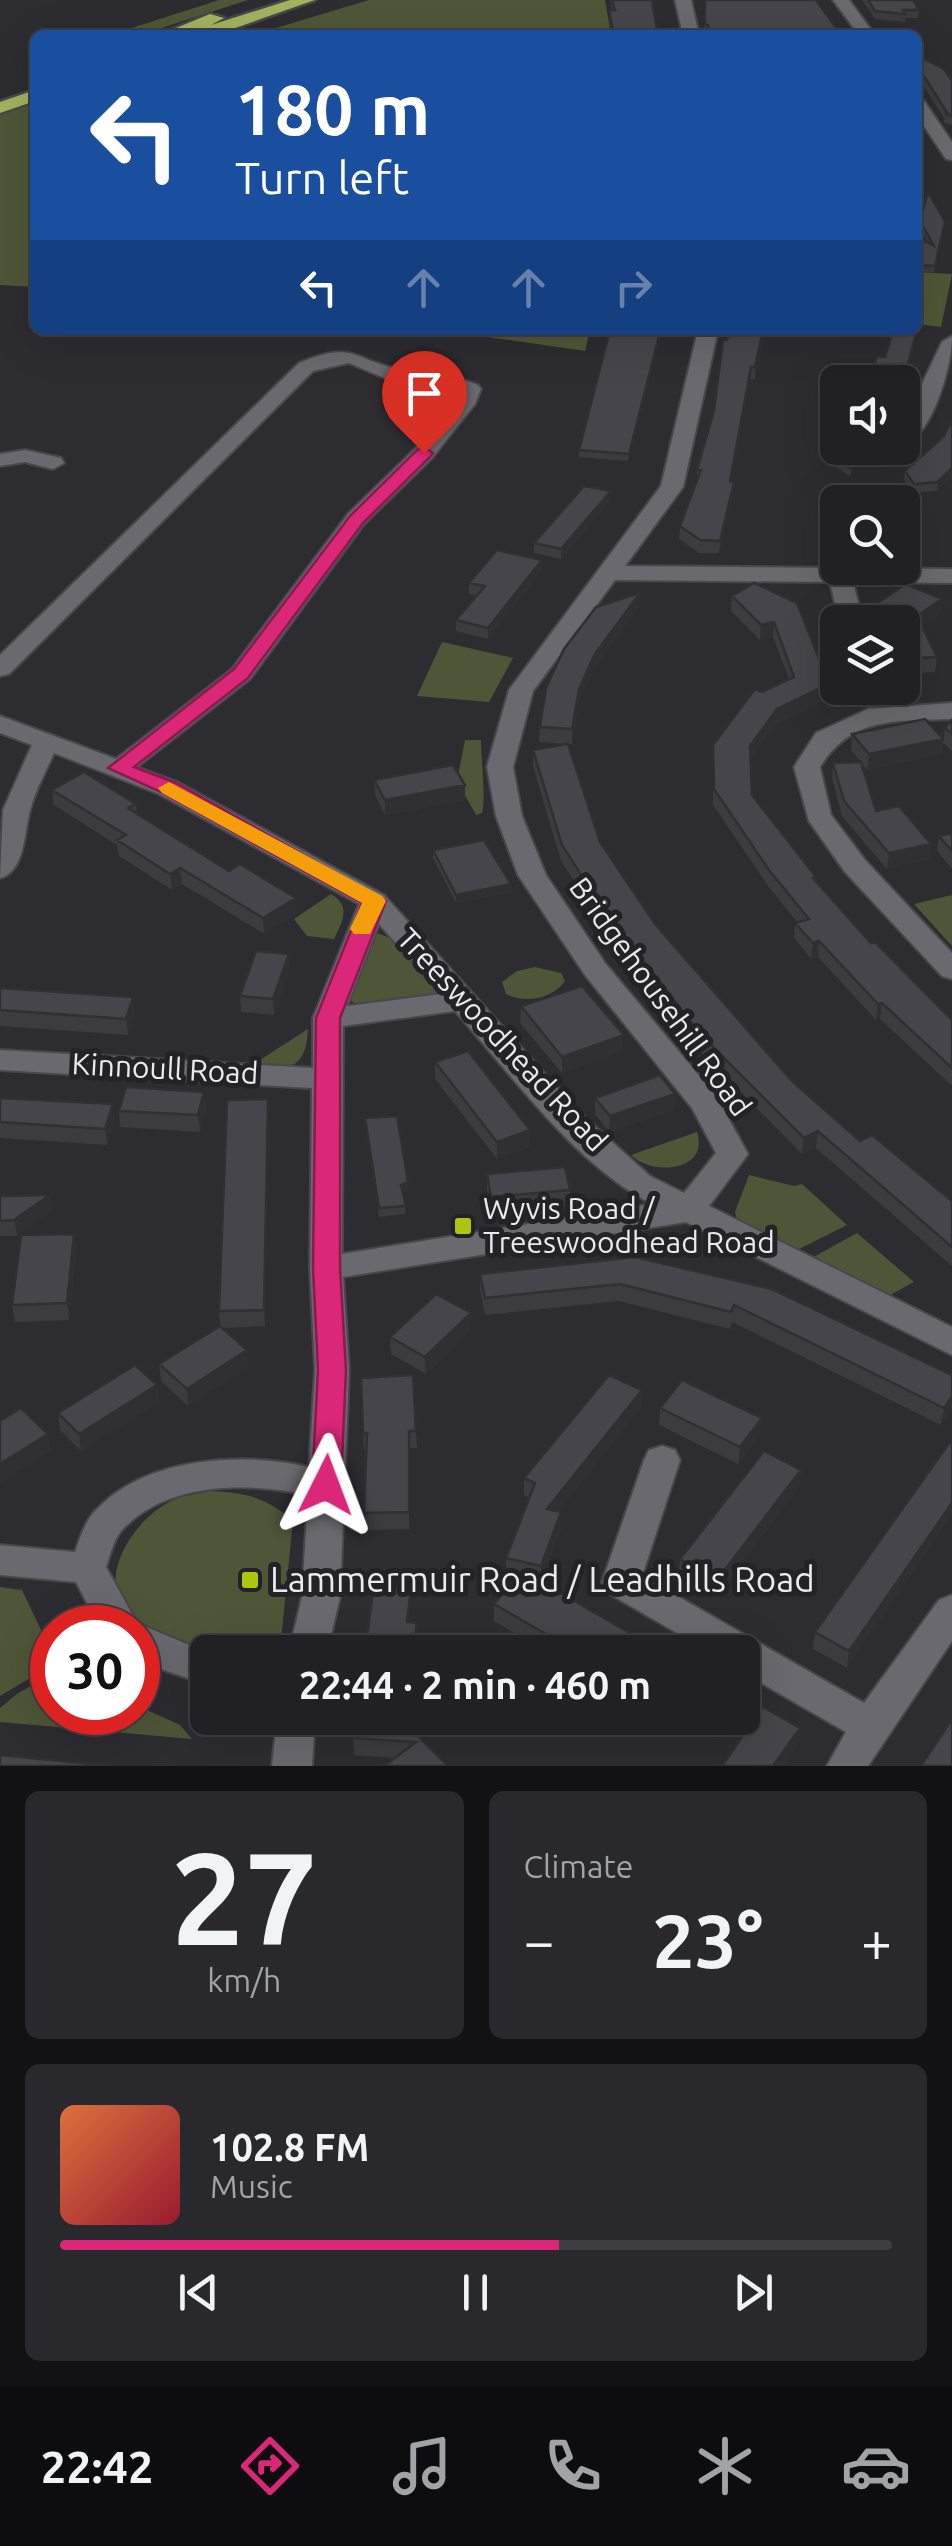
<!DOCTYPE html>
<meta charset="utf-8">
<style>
body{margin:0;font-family:Ubuntu,sans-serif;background:#29292d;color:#f1f3f6;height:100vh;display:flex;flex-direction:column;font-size:38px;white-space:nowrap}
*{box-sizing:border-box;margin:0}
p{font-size:32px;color:#a2a3a7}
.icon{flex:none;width:55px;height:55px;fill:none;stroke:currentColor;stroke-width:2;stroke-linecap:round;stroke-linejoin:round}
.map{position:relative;height:1766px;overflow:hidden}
.panel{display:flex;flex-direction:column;gap:25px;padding:25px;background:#121214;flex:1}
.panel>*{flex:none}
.guide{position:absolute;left:30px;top:30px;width:892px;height:305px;border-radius:15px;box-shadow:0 10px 40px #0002,0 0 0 2px #3e3e42;background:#1a4fa0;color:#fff;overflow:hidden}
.fabs{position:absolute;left:820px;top:365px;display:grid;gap:20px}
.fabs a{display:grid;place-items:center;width:100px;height:100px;border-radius:15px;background:#212125;box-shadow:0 10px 40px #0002,0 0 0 2px #3e3e42;font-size:50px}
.speed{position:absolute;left:30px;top:1605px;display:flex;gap:20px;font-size:50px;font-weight:700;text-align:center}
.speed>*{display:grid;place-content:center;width:130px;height:130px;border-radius:50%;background:#212125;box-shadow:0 10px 40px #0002,0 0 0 2px #3e3e42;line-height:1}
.speed .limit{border:15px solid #d22;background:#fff;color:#111}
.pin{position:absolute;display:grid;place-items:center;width:85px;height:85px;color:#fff;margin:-102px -42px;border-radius:50% 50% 50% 0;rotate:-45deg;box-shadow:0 0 10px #0007}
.pin .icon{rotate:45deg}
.me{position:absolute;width:110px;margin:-55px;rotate:3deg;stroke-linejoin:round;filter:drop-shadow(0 0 8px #0008)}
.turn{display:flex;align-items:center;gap:35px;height:210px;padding:0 40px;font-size:45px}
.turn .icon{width:130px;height:130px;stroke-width:2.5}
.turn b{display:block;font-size:70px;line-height:85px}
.lanes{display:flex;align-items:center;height:95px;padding:0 40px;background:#0003;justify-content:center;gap:50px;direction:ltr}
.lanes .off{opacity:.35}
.big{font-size:75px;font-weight:700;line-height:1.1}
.panel .tile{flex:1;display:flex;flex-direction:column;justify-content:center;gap:15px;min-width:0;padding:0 35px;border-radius:15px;background:#29292d}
.panel .dial{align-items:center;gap:0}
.dial b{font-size:130px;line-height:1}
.song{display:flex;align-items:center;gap:30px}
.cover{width:120px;height:120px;border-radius:15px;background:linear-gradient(135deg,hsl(20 70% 55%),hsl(350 70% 35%))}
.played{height:10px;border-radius:5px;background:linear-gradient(90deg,#db2777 60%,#3e3e42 60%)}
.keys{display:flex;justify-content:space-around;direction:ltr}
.heat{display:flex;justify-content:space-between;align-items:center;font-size:55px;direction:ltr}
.panel .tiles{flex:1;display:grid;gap:25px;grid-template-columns:1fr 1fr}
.tile:last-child{grid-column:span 2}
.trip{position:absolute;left:190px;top:1635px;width:570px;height:100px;border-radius:15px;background:#212125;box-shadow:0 10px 40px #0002,0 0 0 2px #3e3e42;font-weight:700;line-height:100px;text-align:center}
.tabs{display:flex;height:160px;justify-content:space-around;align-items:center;background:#0d0d0f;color:#a2a3a7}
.tabs .icon{width:70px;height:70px}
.tabs .on{color:#db2777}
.tabs b{font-size:45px;color:#f1f3f6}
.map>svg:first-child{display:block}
.green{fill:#4f5637}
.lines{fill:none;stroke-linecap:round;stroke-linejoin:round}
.street-casing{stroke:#47474c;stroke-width:4}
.highway-casing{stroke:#47474c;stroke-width:5}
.street{fill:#69696f;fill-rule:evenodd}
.highway{fill:#a2b25d;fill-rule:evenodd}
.wall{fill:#3b3b40}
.shaded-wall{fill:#303034}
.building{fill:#45454b;stroke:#303034;stroke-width:2.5}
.route{fill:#db2777;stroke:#8e194d;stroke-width:2.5}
.slow{fill:#f59e0b}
.poi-dot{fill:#adc60d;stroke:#222227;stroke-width:4}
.labels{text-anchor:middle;stroke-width:10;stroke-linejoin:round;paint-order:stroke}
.street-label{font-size:30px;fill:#eaeaee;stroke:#222227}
.poi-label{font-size:30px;fill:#eaeaee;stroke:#222227;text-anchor:start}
.near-poi-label{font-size:35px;fill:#eaeaee;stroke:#222227;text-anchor:start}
</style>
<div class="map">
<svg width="952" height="1766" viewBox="0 0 952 1766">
<rect width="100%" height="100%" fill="#2c2c31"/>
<path class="green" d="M219,0H248L140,35H110Z
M369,0H605L611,35H252Z
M35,102V287L0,285V115Z
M918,272L952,274L941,327L918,324Z
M440,330H590L585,351Z
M442,642L513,658L489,702L417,696Z
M465,740H481C481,757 486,801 482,813L476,815L457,781Z
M331,894C352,907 342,921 334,939L307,936L294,919Z
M952,895V946L914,904Z
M377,933L393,939L441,990L435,995L359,1007L350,1000L371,940Z
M535,967L561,973L565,981C552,999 525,1004 506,994L502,982L517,971Z
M308,1029C305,1073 289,1068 252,1065Z
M697,1132C710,1172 651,1176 631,1155Z
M749,1175L794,1186L802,1184L847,1225L791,1253L740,1233L735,1212Z
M857,1233L914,1282L879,1301L810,1259Z
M209,1491C243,1492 267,1497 293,1521L281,1640C275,1644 268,1651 261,1652C229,1659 150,1644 128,1618C95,1578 133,1520 171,1501C182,1495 197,1494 209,1491Z
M0,1587L22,1590L52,1653V1665L0,1696Z
M52,1675V1712H138V1706L180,1725L192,1739L0,1722V1708L18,1693Z"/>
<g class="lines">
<defs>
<path id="street" d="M675,0H691L699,35H683Z
M833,0H849L875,35H859Z
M918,100L924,101L952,142V160L946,159L918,117Z
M698,330H718L683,487L625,566L952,569V583L853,582L863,622H839L830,582L615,580L533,691L513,767L522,816L546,875L605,963L716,1096L748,1154L709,1206L952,1327V1355L686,1222L343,1277L349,1370L340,1597L327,1652H289L302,1597L308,1495C248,1482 166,1481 121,1531C113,1541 110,1556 106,1567L137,1623L208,1653V1685L143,1663L138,1659V1628H100L76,1582L0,1575V1545L75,1552C80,1538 85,1521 96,1510C147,1456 242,1452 309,1467L315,1370L310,1268L312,1088L0,1070V1050L313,1068V1018L359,904L159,794L54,753C46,771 36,789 31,807C24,828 26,872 0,878L3,810L32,745L0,733V716L116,759L232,669L348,514L416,448L460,392L439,384L387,379L349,363L313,371L9,674L0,676V655L299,363C355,340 352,360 399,369C431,375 445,372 478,385L481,389L475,404L432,458L364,524L250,679L137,767L177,782L384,895L581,1114L650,1176L684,1193L716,1153L692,1108L585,975L518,875L496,816L487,767L509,690L661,486ZM379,924L441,994L347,1006ZM455,1011C512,1075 576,1166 652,1204L342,1254L343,1026Z
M952,336C952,365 933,436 902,446V426L942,342Z
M25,450L61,458L64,463L53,469L25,462L0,466V454Z
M952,703V719C898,721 851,716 820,767L831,815L865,860L952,953V979L942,976L845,872L809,821L794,767L816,733L868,709Z
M662,1446L675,1450L680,1460L642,1576L864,1703L939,1600L952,1595V1641L868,1766H827L846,1732L742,1672V1652H710L608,1593L602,1582L644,1460L649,1450Z
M277,1718H315L312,1766H272Z"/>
<path id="highway" d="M290,0H315L215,35H159L210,14L224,18L211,25Z
M35,90V101L0,113V102Z"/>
</defs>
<use href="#street" class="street-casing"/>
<use href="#highway" class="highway-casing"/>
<use href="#street" class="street"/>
<use href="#highway" class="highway"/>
</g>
<path class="wall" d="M610,0H652L658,35H612L609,20V10H612Z
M705,0L841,35H708V32H704Z
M862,0H913L919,10L918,18H905V22L875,19Z
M918,56L950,78L952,75V125L944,123V118L918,77Z
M920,221L945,222L934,273L918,271V237L928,243L919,227Z
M730,330H765L755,379H750L731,481L733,494L719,553H699L679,539L680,526L697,481V470L714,411Z
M893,330H918L907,371L900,370L897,382H869L885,357Z
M660,339L628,461L579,457V450Z
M952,420V477L937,491L913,493L904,480L905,471L944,436Z
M838,448H858L850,476L825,461L826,454Z
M610,501L561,559L534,553V543Z
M542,560V571L488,639L456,631V620L477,596L469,594V583Z
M754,583L829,684L827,699L776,724L750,759L752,795L816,882L871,943L952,1020V1086L880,1019L876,1020L818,957L811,959L794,938L795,923L797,922L768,886L713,805V745L762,692L789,679L773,637L760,640L731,611L732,596Z
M640,593L639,607L594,669L578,704L572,744H568L600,842L655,924L791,1080L860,1141L952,1201V1266L816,1148L802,1154L699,1050L601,922L561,861L533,766V750L567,744L539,742L540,727Z
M942,599L940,614L922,626L937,657L935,672L902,674V622H869L871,607Z
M952,720V751L943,743L945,728Z
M852,734L943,739L941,754L867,770L861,762L876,811L931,844L929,859L887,869L842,816L832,778L833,763L861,762L851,750Z
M374,780L465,785V800L385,815L375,795Z
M52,790L136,804L137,814L297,914L264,934L182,884L172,890L119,856L117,845L54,805Z
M952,833V869L937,851L939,836Z
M433,850L511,884V892L456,903L433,858Z
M290,970L274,1015L241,1012L240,996Z
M0,988L135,1014L128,1035L0,1026Z
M521,1006L623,1051L562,1073L520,1023Z
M435,1062L530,1130V1147L497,1159L435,1079Z
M204,1092L206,1108L200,1132L120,1127L119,1111Z
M675,1094L674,1110L609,1132L595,1114V1098Z
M0,1098L113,1104L115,1121L107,1145L0,1138Z
M268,1099L269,1115L265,1326L222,1328L249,1367L188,1406L161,1381L159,1364L220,1326L219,1311Z
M365,1118L408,1191L403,1192L406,1214L379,1217Z
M487,1174L570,1190V1206L491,1214L487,1190Z
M0,1196L52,1210L17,1236H0Z
M74,1234L76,1250L69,1320L15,1322L12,1305Z
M635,1257L952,1375L941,1425L732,1322L730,1329L619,1301L485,1315L480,1290V1274Z
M471,1313V1330L426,1374L391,1354L390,1337Z
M413,1375L417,1448H409V1529L365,1530L366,1450H364L361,1378Z
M157,1385L159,1402L81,1451L60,1430L58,1413Z
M642,1390L641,1407L558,1511L561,1529L541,1582L663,1652H547L494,1621V1604L517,1578L506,1575V1558L529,1498L524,1495V1478Z
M660,1408L762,1418L760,1435L738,1464L659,1425Z
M952,1439L847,1668L813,1649L815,1632Z
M801,1470L799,1487L715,1597L678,1576L680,1559Z
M356,1718H407L406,1723L448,1766L395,1758L354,1755L353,1738Z"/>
<path class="shaded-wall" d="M763,330H765L755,379V367Z
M660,332V339L628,461L629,454Z
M751,367L750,379L729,493L730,481Z
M952,468V477L937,491L938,482Z
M734,482L733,494L719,553L720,541Z
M611,491L610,501L561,559V549Z
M542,560V571L488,639V628Z
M640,593L639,607L594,669L578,704L572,744V729L579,689L595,654Z
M942,599L940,614L916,630L917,616Z
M774,622L773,637L760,640L761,625Z
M829,684L827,699L776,724L749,761L750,746L777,709Z
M943,739L941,754L867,770L869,754Z
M465,785V800L385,815V800Z
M931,844L929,859L887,869L889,853Z
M180,868L182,884L172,890L170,874Z
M511,884V892L456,903V895Z
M296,898L297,914L264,934L263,918Z
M819,941L818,957L811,959L813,943Z
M289,954L290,970L274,1015L273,999Z
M133,997L135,1014L128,1035L126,1019Z
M882,1003L880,1019L876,1020L878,1004Z
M624,1035L623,1051L562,1073V1057Z
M204,1092L206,1108L200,1132L198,1115Z
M675,1094L674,1110L609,1132L610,1116Z
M268,1099L269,1115L265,1326L264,1310Z
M113,1104L115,1121L107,1145L105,1129Z
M530,1130V1147L497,1159V1142Z
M818,1131L816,1148L802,1154L804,1138Z
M408,1182V1191L401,1193V1185Z
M50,1195L52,1210L17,1236L14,1220Z
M74,1234L76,1250L69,1320L67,1303Z
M471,1313V1330L426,1374L425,1357Z
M247,1350L249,1367L188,1406L187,1389Z
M157,1385L159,1402L81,1451L79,1434Z
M642,1390L641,1407L546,1526L547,1509Z
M952,1397V1410L941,1425L944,1408Z
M762,1418L760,1435L738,1464L740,1447Z
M48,1434L51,1451L0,1483V1464Z
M801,1470L799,1487L715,1597L717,1580Z
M952,1503V1516L847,1668L849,1651Z
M561,1512V1529L541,1583V1566Z
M411,1587V1604L407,1639V1622Z
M417,1623L416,1652H413Z
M800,1728L798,1745L783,1766H773Z"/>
<path class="building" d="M612,0H652L658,35H614L609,10H615Z
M705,0H816L841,35H711L708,25H705Z
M868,0H913L919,10H903L905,14L875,11Z
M918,56L944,69L950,78L952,75V116L945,114H948L918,67Z
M928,192L945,222L935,266L918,265V237L934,246L920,221Z
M610,330L660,332L629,454L579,450Z
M730,330H763L755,367H751L730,481L734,482L720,541L700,540L680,526L701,470H697L714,411L723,340H727Z
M893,330H917L908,364H901L895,382L870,380L877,356L885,357Z
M838,417V448H856L850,468L826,454Z
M952,420V468L938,482L914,484L905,471L944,436Z
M584,486L611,491L561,549L534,543Z
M497,550L542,560L488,628L456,620L485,586L469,583Z
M754,583L797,603L829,684L777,709L750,746L752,795L816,877L813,878L871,943L875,942L952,1020V1068L882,1003L878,1004L819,941L813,943L795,923L809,919L769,870L714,789L713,745L755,689L762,692L794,677L774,622L761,625L732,596Z
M906,584L942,599L917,616L937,657L902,659V622H878L871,607Z
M640,593L595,654L579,689L572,729L540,727L546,688L564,649L596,607Z
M925,719L943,739L869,754L852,734Z
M952,720V734L945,728Z
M568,744L600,842L655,924L791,1080L860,1141L872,1135L952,1201V1247L818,1131L804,1138L700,1034L601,906L562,845L533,750Z
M861,762L876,811L899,806L931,844L889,853L844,801L833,763Z
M453,765L465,785L385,800L374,780Z
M84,772L136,804L128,808L229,871L240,864L296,898L263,918L180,868L170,874L117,840L126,835L52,790Z
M952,833V851L939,836Z
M484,840L511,884L456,895L433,850Z
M256,951L289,954L273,999L240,996Z
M582,986L624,1035L562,1057L521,1006Z
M0,988L133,997L126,1019L0,1010Z
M468,1051L530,1130L497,1142L435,1062Z
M660,1075L675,1094L610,1116L595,1098Z
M126,1087L204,1092L198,1115L119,1111Z
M0,1098L113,1104L105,1129L0,1122Z
M268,1099L264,1310L219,1311L227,1100Z
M397,1116L408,1182L401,1185L406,1206L379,1208L365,1118Z
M565,1167L570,1190L491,1197L487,1174Z
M50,1195L14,1220L0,1221V1196Z
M74,1234L67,1303L12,1305L21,1235Z
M635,1257L772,1289L952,1375V1397L944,1408L734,1305L731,1312L620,1284L485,1298L480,1274Z
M436,1294L471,1313L425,1357L390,1337Z
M220,1326L247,1350L187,1389L159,1364Z
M135,1365L157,1385L79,1434L58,1413Z
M413,1375L416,1431H409V1512L364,1513L367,1433H363L361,1378Z
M609,1375L642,1390L547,1509L561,1512L541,1566L506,1558L535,1483L524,1478Z
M682,1380L762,1418L740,1447L660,1408Z
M21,1408L48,1434L0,1464V1421Z
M952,1439V1503L849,1651L815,1632Z
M764,1451L801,1470L717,1580L680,1559Z
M522,1571L663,1652H577L494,1604Z
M374,1584L411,1587L407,1622L417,1623L413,1652H365Z
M763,1707L800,1728L773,1766H722Z
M356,1718H404L403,1721L448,1766H384L416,1742L353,1738Z
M952,1719V1766H921Z
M0,1755L113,1766H0Z"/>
<path class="route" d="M424,447L433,453L430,457L363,523L248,678L134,767L176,783L386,901L340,1018V1268L346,1370L341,1485L337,1493L326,1496L316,1493L312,1485L318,1370L313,1268L316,1018L362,903L161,792L108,768L234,669L350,516L418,449Z"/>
<path class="slow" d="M169,782L382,896L386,901L370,934H354L350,929L362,903L162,793L158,788Z"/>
<g class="poi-dot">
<rect x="453" y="1216" width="20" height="20" rx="5"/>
<rect x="240" y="1570" width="20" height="20" rx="5"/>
</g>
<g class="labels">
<g class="street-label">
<text transform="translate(660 997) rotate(54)" y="10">Bridgehousehill Road</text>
<text transform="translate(502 1040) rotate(47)" y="10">Treeswoodhead Road</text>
<text transform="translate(165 1069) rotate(3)" y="10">Kinnoull Road</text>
</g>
<g class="poi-label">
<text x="483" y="1219">Wyvis Road /<tspan x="483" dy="34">Treeswoodhead Road</tspan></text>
</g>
<g class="near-poi-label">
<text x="270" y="1592">Lammermuir Road / Leadhills Road</text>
</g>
</g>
</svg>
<div class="fabs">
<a><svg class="icon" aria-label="sound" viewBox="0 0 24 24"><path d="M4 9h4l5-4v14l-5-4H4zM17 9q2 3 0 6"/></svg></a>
<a><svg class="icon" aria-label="search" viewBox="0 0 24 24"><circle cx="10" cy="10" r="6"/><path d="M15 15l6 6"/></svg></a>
<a><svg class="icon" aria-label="layers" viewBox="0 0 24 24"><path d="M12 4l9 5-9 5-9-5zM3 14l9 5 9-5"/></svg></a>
</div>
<div class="speed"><div class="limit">30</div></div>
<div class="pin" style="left:424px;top:453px;background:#d93025"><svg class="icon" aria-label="arrive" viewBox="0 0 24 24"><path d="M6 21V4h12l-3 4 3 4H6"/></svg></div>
<svg class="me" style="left:326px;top:1485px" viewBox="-20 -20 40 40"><path d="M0-17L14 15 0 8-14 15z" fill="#db2777" stroke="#fff" stroke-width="4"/></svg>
<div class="trip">22:44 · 2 min · 460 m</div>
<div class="guide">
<div class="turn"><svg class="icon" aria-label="left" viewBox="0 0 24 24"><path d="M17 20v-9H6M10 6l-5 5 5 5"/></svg><div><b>180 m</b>Turn left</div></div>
<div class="lanes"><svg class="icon" aria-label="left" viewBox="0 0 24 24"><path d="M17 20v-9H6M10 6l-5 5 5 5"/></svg><svg class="icon off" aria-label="ahead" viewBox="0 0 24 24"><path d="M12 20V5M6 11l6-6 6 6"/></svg><svg class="icon off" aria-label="ahead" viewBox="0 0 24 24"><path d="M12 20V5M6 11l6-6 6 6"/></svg><svg class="icon off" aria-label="right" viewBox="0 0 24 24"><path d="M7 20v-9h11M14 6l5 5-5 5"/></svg></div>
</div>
</div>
<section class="panel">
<div class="tiles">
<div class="tile dial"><b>27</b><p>km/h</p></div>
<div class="tile"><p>Climate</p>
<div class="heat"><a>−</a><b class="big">23°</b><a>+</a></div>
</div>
<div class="tile">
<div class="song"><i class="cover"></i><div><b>102.8 FM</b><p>Music</p></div></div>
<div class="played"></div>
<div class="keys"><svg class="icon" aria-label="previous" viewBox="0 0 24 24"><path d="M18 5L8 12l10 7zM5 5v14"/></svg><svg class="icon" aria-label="pause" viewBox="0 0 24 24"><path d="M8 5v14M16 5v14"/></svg><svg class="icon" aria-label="next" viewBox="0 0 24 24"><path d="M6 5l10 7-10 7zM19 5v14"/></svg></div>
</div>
</div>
</section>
<nav class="tabs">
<b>22:42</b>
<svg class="icon on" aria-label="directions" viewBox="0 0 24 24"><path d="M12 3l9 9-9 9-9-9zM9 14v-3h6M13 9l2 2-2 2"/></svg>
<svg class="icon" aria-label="music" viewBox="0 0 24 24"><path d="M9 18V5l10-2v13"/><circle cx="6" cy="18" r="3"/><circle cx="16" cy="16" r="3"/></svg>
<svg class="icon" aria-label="phone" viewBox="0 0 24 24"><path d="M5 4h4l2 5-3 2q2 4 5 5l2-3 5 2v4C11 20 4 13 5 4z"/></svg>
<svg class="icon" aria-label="climate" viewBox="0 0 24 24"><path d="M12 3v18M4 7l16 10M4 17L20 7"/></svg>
<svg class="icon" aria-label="car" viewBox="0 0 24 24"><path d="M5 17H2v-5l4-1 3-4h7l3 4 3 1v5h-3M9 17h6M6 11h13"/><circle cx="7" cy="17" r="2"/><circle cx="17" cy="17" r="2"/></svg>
</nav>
